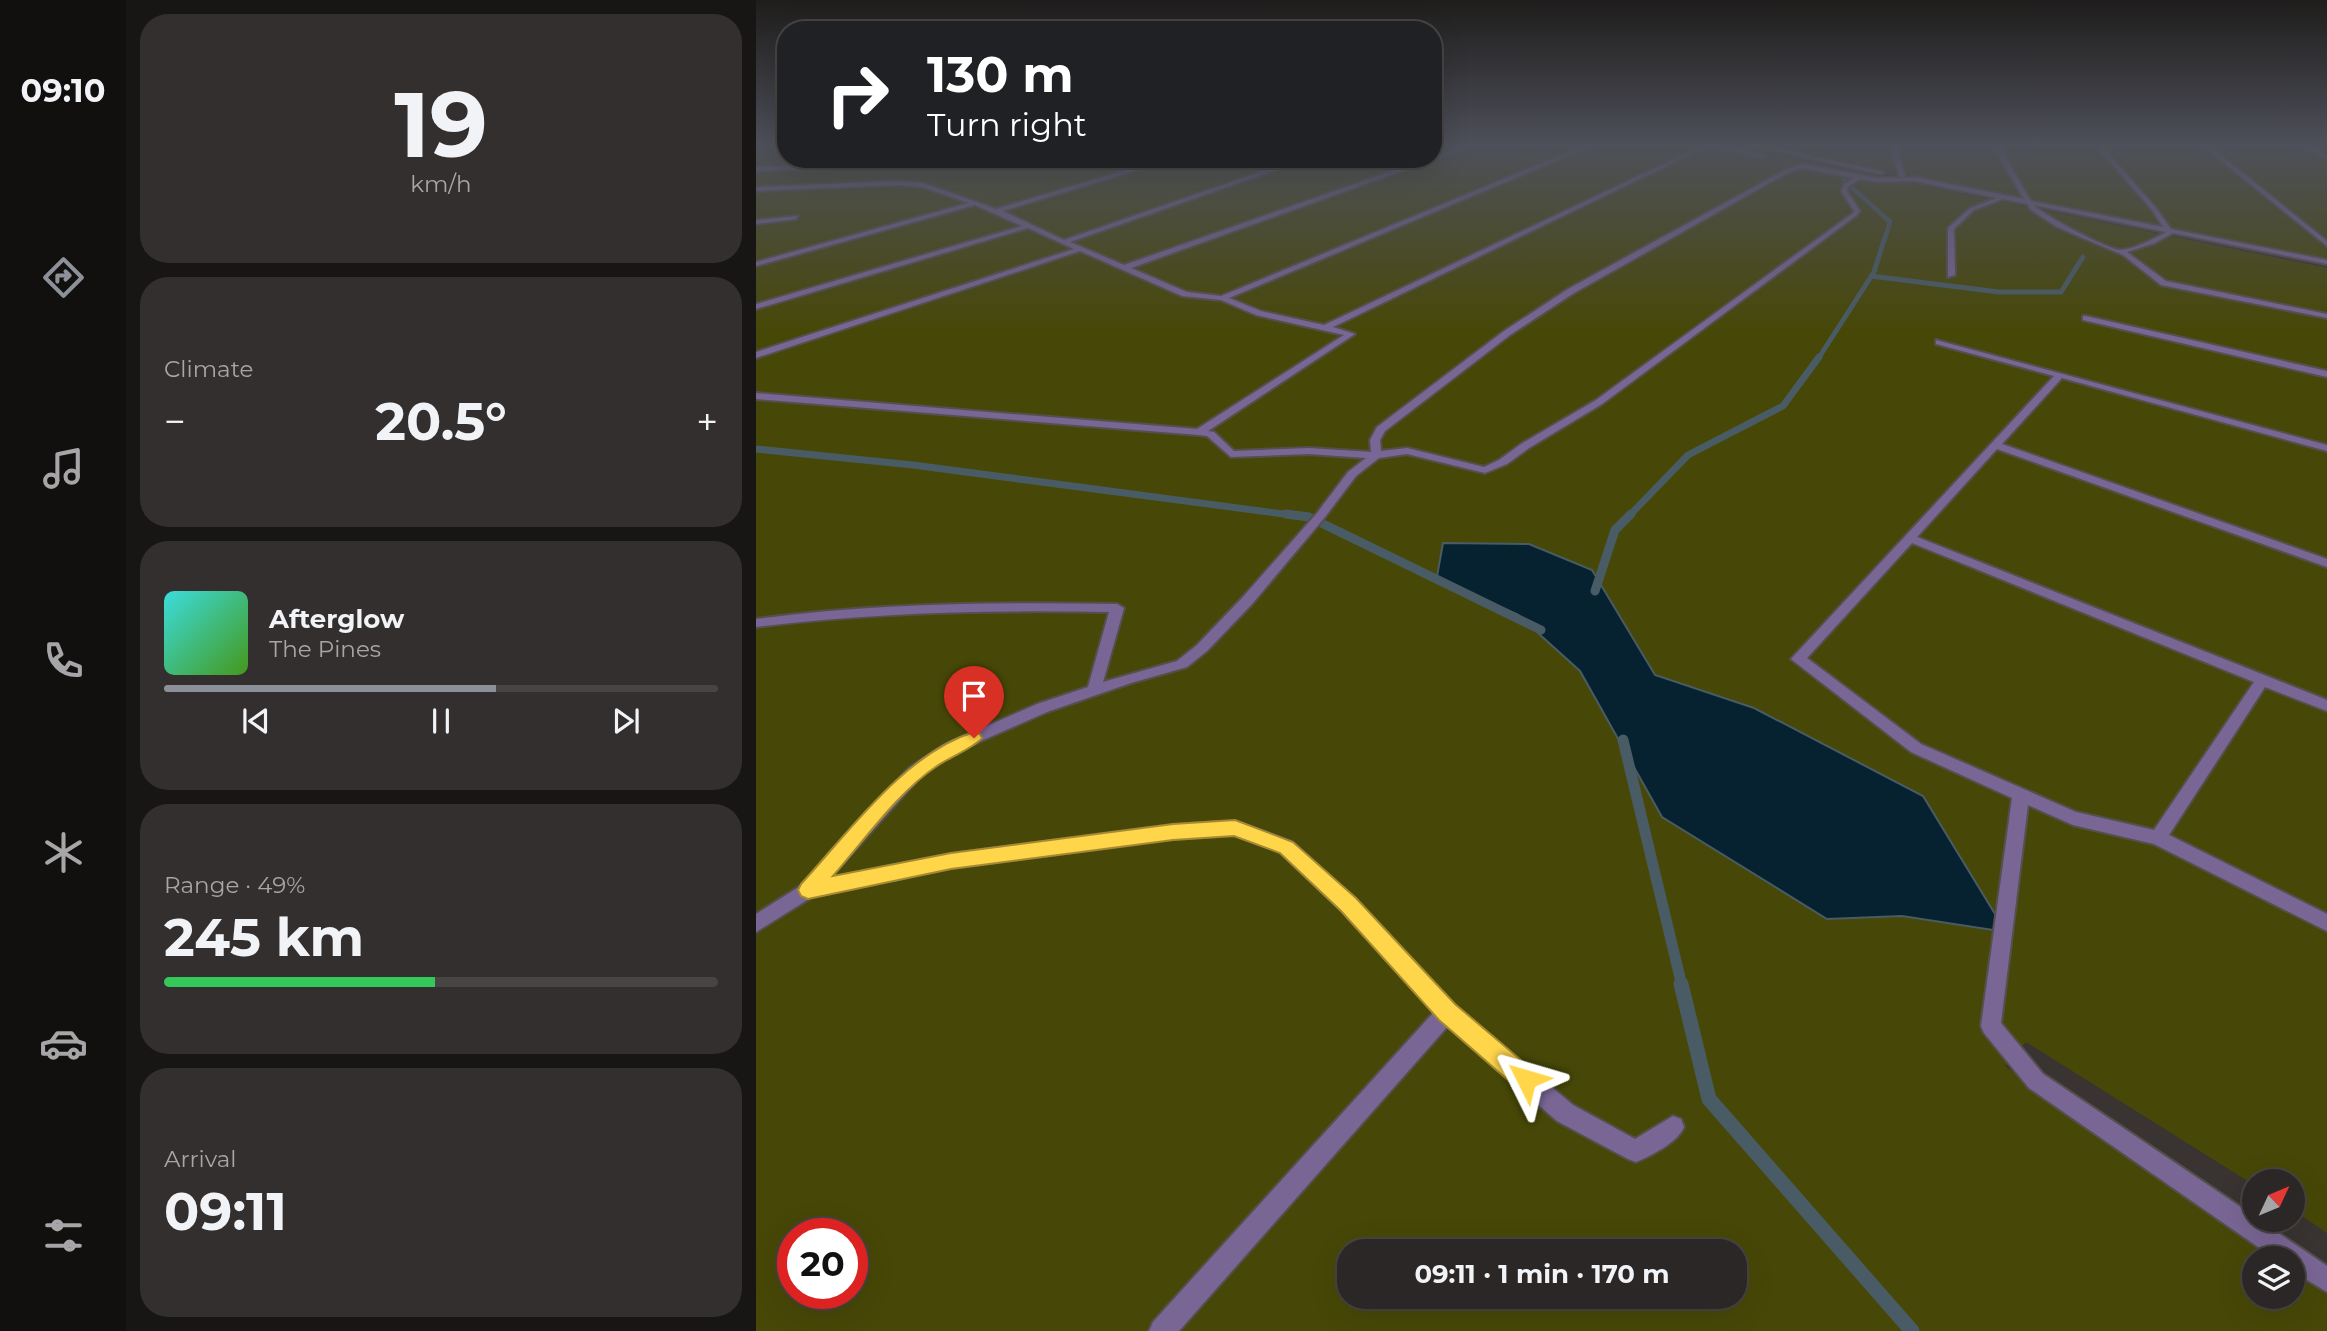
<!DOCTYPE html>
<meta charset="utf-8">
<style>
body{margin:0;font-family:Montserrat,sans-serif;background:#332f2e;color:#f1f3f6;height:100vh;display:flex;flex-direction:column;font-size:26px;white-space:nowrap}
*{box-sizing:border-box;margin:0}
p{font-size:23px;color:#a6a5a7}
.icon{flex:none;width:38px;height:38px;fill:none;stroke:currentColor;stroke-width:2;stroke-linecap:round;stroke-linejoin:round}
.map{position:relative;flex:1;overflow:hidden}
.sheet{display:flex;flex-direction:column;gap:14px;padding:14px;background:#181515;width:630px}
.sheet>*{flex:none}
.top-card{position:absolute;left:21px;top:21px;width:665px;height:147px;border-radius:28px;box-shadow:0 7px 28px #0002,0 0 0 2px #474443;background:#202124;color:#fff;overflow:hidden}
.needle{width:46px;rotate:46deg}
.tools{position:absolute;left:1486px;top:1169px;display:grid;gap:14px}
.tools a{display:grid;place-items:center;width:63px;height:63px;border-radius:50%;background:#2b2726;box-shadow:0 7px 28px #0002,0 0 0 2px #474443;font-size:35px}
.speed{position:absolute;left:21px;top:1218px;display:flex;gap:14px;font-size:35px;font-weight:700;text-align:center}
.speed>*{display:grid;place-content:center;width:91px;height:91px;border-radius:50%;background:#2b2726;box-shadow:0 7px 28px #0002,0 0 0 2px #474443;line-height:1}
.speed .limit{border:10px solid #d22;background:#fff;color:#111}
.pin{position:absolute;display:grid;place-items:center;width:60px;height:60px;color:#fff;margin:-72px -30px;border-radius:50% 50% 50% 0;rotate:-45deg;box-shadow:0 0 7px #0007}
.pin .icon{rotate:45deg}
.me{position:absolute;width:77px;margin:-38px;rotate:310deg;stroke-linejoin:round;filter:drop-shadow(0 0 5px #0008)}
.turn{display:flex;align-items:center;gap:24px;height:147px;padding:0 35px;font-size:32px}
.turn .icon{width:91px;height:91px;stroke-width:2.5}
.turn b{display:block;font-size:49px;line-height:60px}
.big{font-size:52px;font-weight:700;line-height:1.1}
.sheet .tile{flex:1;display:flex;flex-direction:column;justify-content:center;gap:10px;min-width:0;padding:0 24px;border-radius:28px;background:#332f2e}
.sheet .dial{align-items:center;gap:0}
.dial b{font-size:91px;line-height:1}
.song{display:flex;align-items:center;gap:21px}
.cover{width:84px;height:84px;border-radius:10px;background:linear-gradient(135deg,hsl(180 70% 55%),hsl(100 70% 35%))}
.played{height:7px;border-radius:4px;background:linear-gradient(90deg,#8c9099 60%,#474443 60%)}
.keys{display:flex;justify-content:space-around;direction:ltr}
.heat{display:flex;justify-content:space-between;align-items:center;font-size:38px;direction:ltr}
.charge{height:10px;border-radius:5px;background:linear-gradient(90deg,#34c759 49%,#474443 0)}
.trip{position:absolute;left:581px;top:1239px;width:410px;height:70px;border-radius:28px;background:#2b2726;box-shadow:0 7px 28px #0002,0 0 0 2px #474443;font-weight:700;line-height:70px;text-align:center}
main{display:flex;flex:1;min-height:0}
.menu{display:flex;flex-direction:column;width:126px;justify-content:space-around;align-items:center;background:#11100f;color:#a6a5a7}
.menu .icon{width:49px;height:49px}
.menu .on{color:#8c9099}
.menu b{font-size:32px;color:#f1f3f6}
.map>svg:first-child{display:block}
.green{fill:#474807;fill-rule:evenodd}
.water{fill:#062230;stroke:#495b64;stroke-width:2}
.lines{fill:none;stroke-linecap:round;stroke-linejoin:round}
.stream-far5{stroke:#495b64;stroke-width:4.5}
.stream-far4{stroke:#495b64;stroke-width:5}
.stream-far3{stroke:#495b64;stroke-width:7}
.stream-far2{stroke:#495b64;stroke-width:9}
.stream-far1{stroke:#495b64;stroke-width:11}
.stream{stroke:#495b64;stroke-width:15}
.service-casing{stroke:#54504e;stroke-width:4}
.service{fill:#7a6695;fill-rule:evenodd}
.route{fill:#ffd54a;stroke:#a68a30;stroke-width:2}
</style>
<main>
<nav class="menu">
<b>09:10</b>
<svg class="icon on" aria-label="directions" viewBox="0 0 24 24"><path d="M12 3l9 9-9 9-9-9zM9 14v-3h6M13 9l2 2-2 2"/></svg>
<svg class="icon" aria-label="music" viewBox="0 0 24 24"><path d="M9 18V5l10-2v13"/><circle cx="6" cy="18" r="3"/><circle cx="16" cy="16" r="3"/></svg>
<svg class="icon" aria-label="phone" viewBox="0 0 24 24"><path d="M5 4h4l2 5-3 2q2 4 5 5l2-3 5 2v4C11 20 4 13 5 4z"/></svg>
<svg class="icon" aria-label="climate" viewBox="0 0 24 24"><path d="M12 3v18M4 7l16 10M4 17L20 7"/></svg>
<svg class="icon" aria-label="car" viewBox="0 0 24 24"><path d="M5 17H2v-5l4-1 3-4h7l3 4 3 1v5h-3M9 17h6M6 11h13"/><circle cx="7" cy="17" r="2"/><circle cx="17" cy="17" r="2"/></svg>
<svg class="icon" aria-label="filters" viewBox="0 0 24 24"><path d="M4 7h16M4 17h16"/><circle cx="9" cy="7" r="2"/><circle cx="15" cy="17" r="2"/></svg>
</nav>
<section class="sheet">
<div class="tile dial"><b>19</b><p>km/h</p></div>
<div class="tile"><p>Climate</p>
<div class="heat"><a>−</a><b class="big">20.5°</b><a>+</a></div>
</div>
<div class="tile">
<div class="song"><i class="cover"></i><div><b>Afterglow</b><p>The Pines</p></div></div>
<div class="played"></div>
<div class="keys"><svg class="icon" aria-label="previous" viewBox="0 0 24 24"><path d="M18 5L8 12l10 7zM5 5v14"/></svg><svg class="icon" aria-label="pause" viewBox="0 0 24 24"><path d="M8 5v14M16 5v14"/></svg><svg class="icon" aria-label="next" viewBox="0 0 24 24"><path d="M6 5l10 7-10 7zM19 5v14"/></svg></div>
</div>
<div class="tile"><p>Range · 49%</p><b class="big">245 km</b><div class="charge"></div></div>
<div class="tile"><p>Arrival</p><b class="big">09:11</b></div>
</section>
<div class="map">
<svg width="1571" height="1331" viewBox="0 0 1571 1331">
<rect width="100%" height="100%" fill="#393432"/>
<path class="green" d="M0,145H30V159H677V145H969L1571,268V1233L1537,1210L1536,1181H1498V1185L1270,1042L1249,1066L1521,1258H1498V1297H1536L1537,1269L1571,1293V1331H0ZM37,1234H96V1293H37ZM593,1251H978V1297H593Z
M1008,145H1571V261L1035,150Z"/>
<path class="water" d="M687,543L773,544L836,570L899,675L998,708L1167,796L1250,932L1146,916L1071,919L906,817L824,671L761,614L680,582Z"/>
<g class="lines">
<path class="stream-far5" d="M1088,180L1134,222L1129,238"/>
<path class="stream-far4" d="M1115,276L1243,292H1305L1327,257
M1062,359L1118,272L1129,237"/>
<path class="stream-far3" d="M0,449L157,465L543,516
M873,516L932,455L1027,406L1063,357"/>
<path class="stream-far2" d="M530,514L553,517L785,630
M839,591L859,530L875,514"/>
<path class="stream-far1" d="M867,740L926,986"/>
<path class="stream" d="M925,984L953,1099L1156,1331"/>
<defs>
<path id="service" d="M710,145H718L375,268L431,292L465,296L830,145H838L473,298L505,311L568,325L948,145H964L1010,156L1007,158L954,145L577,327L599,334L452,431L458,432L478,451L553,448L615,452L614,440L621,427L748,331L812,289L1029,170L1046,164L1120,178H1146L1143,176L1134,145H1140L1149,176L1146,178L1159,177L1268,199L1236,145H1242L1275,201L1407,227L1396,210L1339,145H1345L1400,208L1415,229L1571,260V264L1417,233L1399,243L1371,252L1410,281L1571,314V318L1405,285L1367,255L1301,227L1275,210L1271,204L1247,199L1218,210L1198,229L1199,275L1192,277V228L1214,208L1241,198L1157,181L1120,182L1104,179L1093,186L1091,191L1104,211L1101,215L846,404L773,448L751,464L729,473L651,454L623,458L600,476L569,517L496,604L451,651L431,667L375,683L291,712L200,752L165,776L74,878L195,854L417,825L479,821L536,842L598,899L698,1005L817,1105L879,1139L917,1116L925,1119L928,1127C922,1142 895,1156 880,1162L872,1159L801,1121L692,1026L423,1331H393L397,1322L678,1012L586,911L524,852L478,835L417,839L195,868L56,897L0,932V914L46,885L153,768L190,744L281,704L332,687L353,612C235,610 118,612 0,627V619C120,603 240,602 361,604L368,608L347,682L421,661L441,645L486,598L561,513L592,472L610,458L553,454L475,457L451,436L443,435L0,399V393L441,429L588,335L500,315L465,300L426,296L324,251L0,358V352L318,249L272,228L0,309V304L266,226L219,205L0,266V262L213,203L166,187L142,185L0,191V187L142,181L167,183L240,209L407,159H417L247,211L308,240L542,159H551L314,242L368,265L670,159H677V157ZM1046,168L1098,178L1088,184L1085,191L1098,211L1097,213L840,400L765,444L743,460L728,467L651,448L625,451L624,440L629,431L754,335L818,293L1033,172ZM1278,205L1410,232C1400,238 1376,250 1364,250C1351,249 1287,215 1278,205Z
M993,145H1004L1128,172L1125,174Z
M1446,145H1452L1571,241V246Z
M1548,145H1555L1571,156V160Z
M104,164L102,167L0,171V167Z
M42,216L40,219L0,224V220Z
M1330,316L1571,371V377L1327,320V316Z
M1180,340L1571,445V451L1306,378L1246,444L1571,559V567L1241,449L1161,537L1571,700V711L1509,687L1413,835L1571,914V931L1398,844L1317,825L1272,805L1245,1023L1287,1074L1498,1216V1220H1503L1571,1266V1292L1536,1271V1258H1518L1273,1088L1228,1033L1225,1026L1256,798L1155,752L1035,659L1298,376L1180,344ZM1156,543L1498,682L1398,830L1320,812L1165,744L1051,658Z"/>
</defs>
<use href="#service" class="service-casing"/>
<use href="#service" class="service"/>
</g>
<linearGradient id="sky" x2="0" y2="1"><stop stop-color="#1f1d1c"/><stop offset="0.44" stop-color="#4e505a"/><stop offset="1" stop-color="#4e505a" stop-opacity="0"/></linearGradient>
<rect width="1571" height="331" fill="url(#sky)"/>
<path class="route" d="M218,732L224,734L226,738C221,746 191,759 181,766C142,792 108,841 77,876L195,853L417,824L479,820L537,842L600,898L699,1004L778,1071L782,1079L778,1088L770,1091L761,1088L683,1020L585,911L524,853L478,836L417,840L195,869L52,899L45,896L42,890L45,884C93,832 149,753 218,732Z"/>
</svg>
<div class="tools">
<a><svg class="needle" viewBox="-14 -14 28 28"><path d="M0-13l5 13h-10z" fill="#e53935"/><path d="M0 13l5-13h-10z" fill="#a6a5a7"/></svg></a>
<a><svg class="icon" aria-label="layers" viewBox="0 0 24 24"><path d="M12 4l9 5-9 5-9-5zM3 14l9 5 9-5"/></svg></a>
</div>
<div class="speed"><div class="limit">20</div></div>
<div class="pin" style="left:218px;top:738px;background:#d93025"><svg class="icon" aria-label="arrive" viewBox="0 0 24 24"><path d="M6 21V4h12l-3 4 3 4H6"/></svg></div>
<svg class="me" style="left:770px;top:1079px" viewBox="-20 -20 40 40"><path d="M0-17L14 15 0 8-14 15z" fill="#ffd54a" stroke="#fff" stroke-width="4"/></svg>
<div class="trip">09:11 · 1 min · 170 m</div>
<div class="top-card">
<div class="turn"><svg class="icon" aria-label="right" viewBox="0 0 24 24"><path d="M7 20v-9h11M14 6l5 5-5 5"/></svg><div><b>130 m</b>Turn right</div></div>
</div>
</div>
</main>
